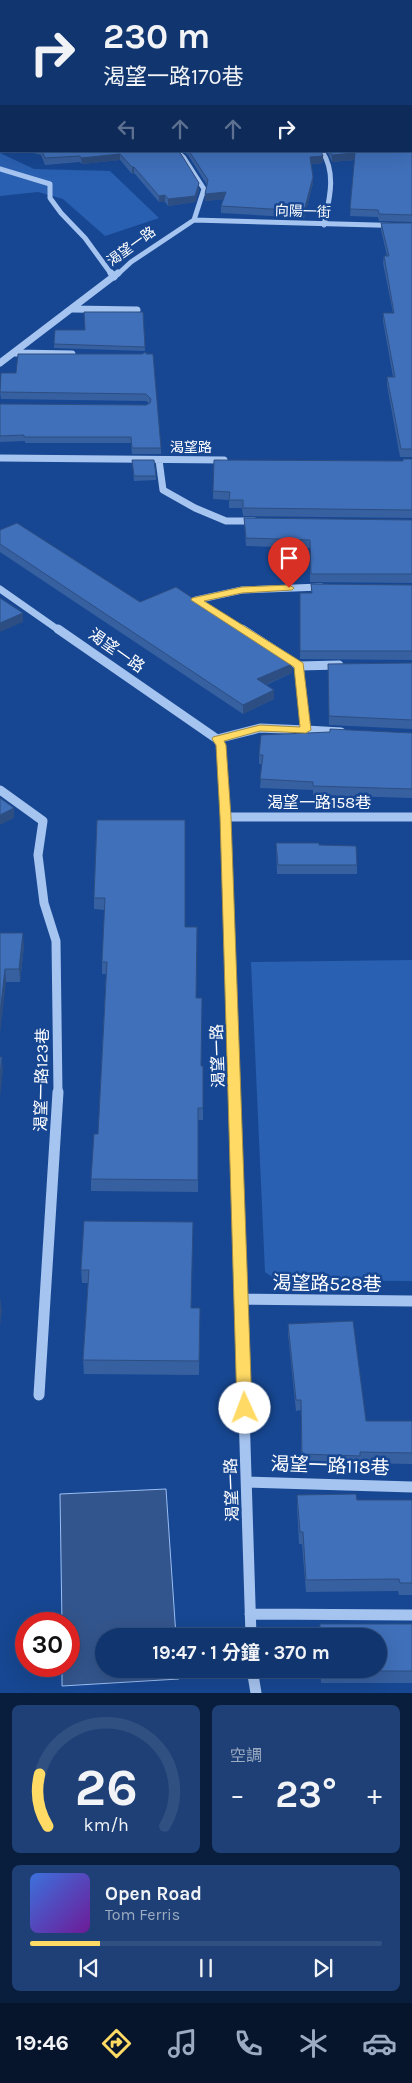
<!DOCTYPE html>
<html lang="zh-TW">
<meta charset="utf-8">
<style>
body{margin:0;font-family:Karla,"Noto Sans TC",sans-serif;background:#1e4076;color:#f1f3f6;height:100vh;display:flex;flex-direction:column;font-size:19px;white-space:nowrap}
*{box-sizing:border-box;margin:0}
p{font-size:16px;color:#9cabc2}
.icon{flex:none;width:28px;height:28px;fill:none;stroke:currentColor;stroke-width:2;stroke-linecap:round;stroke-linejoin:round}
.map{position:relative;height:1693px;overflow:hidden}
.drawer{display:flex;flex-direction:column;gap:12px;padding:12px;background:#091d3c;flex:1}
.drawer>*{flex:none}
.hud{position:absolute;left:0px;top:0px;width:412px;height:152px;box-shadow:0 5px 20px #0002,0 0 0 1px #305081;background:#11356e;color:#f1f3f6;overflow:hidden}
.speed{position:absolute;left:15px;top:1612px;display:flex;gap:10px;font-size:25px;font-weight:700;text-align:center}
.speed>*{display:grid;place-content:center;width:65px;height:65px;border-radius:50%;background:#11356e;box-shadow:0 5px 20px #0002,0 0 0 1px #305081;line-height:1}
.speed .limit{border:8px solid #d22;background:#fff;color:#111}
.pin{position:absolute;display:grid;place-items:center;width:42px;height:42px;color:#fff;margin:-51px -21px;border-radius:50% 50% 50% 0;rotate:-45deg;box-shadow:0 0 5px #0007}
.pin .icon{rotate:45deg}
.me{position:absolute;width:55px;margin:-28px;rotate:358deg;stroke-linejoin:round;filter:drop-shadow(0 0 4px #0008)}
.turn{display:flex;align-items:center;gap:18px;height:105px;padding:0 20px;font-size:22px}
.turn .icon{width:65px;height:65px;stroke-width:2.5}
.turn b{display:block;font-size:35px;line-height:42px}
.lanes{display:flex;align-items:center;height:48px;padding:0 20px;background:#0003;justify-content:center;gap:25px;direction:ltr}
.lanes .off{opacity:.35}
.big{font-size:38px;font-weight:700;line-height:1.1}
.drawer .tile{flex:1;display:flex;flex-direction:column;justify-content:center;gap:8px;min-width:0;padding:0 18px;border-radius:8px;background:#1e4076}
.drawer .dial{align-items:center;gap:0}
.dial svg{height:130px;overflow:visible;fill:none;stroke:#305081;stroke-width:7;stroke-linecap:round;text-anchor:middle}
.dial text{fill:#f1f3f6;stroke:none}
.song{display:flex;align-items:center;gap:15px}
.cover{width:60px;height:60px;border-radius:8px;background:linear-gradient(135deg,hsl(220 70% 55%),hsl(280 70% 35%))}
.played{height:5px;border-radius:2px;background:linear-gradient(90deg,#ffda65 20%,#305081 20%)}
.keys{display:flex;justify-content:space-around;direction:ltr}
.heat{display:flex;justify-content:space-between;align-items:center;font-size:28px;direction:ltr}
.drawer .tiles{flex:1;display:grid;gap:12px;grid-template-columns:1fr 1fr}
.tile:last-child{grid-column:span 2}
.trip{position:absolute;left:95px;top:1628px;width:292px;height:50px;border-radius:25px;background:#11356e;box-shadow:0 5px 20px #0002,0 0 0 1px #305081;font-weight:700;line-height:50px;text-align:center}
.tabs{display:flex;height:80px;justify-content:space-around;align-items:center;background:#07152c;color:#9cabc2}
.tabs .icon{width:35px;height:35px}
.tabs .on{color:#ffda65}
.tabs b{font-size:22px;color:#f1f3f6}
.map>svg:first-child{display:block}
.green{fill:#2a60b1}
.water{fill:#33558d;stroke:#99bef3}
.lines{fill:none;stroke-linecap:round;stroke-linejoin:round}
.minor-far3{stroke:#a6c4f0;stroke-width:5}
.minor-far2{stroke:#a6c4f0;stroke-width:7}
.minor-far1{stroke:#a6c4f0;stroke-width:9}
.minor{stroke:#a6c4f0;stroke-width:11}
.wall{fill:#3760a0}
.shaded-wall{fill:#2d4e82}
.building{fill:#4070ba;stroke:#2d4e82}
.route{fill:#ffda65;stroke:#a68e42}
.labels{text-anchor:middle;stroke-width:5;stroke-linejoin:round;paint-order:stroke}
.far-street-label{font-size:14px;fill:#fff;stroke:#174792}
.street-label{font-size:16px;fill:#fff;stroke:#174792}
.near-street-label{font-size:19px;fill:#fff;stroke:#174792}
</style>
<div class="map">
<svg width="412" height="1693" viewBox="0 0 412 1693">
<rect width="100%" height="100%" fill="#174792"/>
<path class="green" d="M109,0H412V72L411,1Z
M0,153L34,169L110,171L159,218L105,236L63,199L38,192L0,196Z
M412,960V1281L277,1280L265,1272L251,962Z"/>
<path class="water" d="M166,1489L176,1636H104V1669H179V1679L62,1686V1666H69V1624H62L60,1494Z"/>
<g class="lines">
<path class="minor-far3" d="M322,151C337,174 329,200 324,225
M0,169L50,184V198L61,213L85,238L112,275
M194,220L412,226
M117,275L131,262L194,220L204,189L184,158L176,151"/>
<path class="minor-far2" d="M111,273L114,277
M72,309L137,310
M15,353L72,354
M0,363L118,273
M0,458L224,460
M159,460L163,490L195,508L226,521H254
M0,589L60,631
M244,631L196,600L242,590L321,587"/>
<path class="minor-far1" d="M58,629L217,739L221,745L226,817L234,1093
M299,666L339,665
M306,730L341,732
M217,739L260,728L306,730L299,666L242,629
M0,790L43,821L38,855L44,903L56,941L58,1093
M226,817H412"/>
<path class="minor" d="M234,1092L251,1636
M241,1299L412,1301
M39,1395L58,1092
M247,1482L412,1487
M250,1614L412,1615
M252,1669L256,1693"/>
</g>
<path class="wall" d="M412,71V222L379,221L378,217L350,216L355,160L332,162L327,151H411Z
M26,151H177L199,190L195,202L168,206L165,202H159L134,173L132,174L120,160L82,164L80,162L45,165L41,155Z
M183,151H321L323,163L311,164L313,177V183L304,218L221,213V206L224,199L205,201L207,185L188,155Z
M381,223H412V457H400L387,385V377H393L383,321V313H393L383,263L384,256H387L381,230Z
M143,312L145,351L54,348V344L85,330Z
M142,354L161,448V454H132L131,443H25V441L0,442V404L146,405L149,403L146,401L1,399L0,392L16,373Z
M403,459H412V518L243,516L242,508H229V500L213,499V491L403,461Z
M132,460L156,476V480L134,481Z
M244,518L412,520V583L310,582V548L246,546Z
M0,530L140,602L292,664V673L266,685L274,699L243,714L0,552Z
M311,584L412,585V660L300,659V593H311Z
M412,663V729L329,725L328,664Z
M412,733V798L313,795V790L260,788L262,764H259V755Z
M97,820L185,927L196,998L201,1066H203V1120H198V1192L91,1191V1179L98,1134L106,974H102V962L105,910L94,909V898Z
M276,843L319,845L357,865V874H277Z
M0,933L24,946L20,982H6Z
M84,1221L192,1308H200L199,1375L84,1374L83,1360L88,1283H82L81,1270Z
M288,1324L366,1421H412V1464L359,1463V1466L301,1465V1410L296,1411L288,1334Z
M297,1495L357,1500H412V1595H399L398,1591L306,1592L302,1544H299L297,1507Z
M320,1624H412V1683H321L320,1669H379V1636H319Z"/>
<path class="shaded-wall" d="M355,153V160L332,162V155Z
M120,154V160L82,164L81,158Z
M323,156V163L310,164V157Z
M132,167H134V173L132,174Z
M313,177V183L304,218V211Z
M199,183V190L195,202L168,206V199Z
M226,192V199L205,201V194Z
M165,195V202H159V196Z
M23,613V622L0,632V623Z
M292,664V673L257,688V679Z
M274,690V699L243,714V705Z
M14,808V818L0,825V815Z
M23,933L24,946L20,982L19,969Z
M5,969L6,982L0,1035V1014Z
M2,1057L3,1070L0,1098V1077Z
M0,1297L2,1311L0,1326Z"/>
<path class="building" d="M0,0H72L76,1H1V138H0Z
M411,71H412V215L379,214L378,210L350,209L355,153L332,155L330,151H411Z
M42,151H177L181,154L199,183L195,196L168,199L165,195L159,196L134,167H132L120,154L81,158L80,156L45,158Z
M189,151H321L323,156L310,157L313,177L304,211L221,206L226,192L205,194L208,180Z
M381,223H412V449H401L387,377H395L383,313H394L384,256H389Z
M84,312H143L145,347L54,344L55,330H85Z
M146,352V354H153L161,448H132L131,437H24V435L0,436V404L146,405L150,403L151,399L146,394L0,392L1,373H16L18,354H142Z
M403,459H412V510L243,508V500H229L230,492L213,491L214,460L403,461Z
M132,460H154L156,476H134Z
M244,518L412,520V574H311L310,540L246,538Z
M17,523L140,602L176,587L292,664L257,679L274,690L243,705L0,544V530Z
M311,584L412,585V651H300V593H312Z
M0,598L23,613L0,623Z
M412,663V720L329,716L328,664Z
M330,729L412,733V789L313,786V782L260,779L263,755H259L261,735L330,732Z
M0,798L14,808L0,815Z
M97,820H185V927H197L196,998H202L201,1066H203V1108H198V1180L91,1179L94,1134H98L107,962H102L105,898H94Z
M276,843H319V845L356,846L357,865H278Z
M0,933H23L19,969H5L0,1014Z
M0,1057H2L0,1077Z
M84,1221L193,1222L191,1308H200L199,1361L83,1360L89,1270H81Z
M353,1321L366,1421H412V1453L360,1452V1456L302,1454L301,1400H296L288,1324Z
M356,1494L357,1500H412V1583H400L399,1579L306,1580L303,1532H300L297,1495Z
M320,1624H412V1671H321V1669H379V1636H320Z"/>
<path class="route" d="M289,585L294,588L292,590L242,593L204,601L303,663L311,730L306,733L260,731L224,741L226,745L231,817L252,1408L250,1413L245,1414L239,1413L237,1408L220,817L216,745L212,739L213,737L260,725L300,727L294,667L191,600L192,598L242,587Z"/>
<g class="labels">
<g class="far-street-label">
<text transform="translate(303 211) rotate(2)" y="5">向陽一街</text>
<text transform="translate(131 246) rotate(-36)" y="5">渴望一路</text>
<text x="191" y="452">渴望路</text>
</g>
<g class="street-label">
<text transform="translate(117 650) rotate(35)" y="6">渴望一路</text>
<text x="319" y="808">渴望一路158巷</text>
<text transform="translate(217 1056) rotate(-92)" y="6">渴望一路</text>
<text transform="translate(41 1080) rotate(-89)" y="6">渴望一路123巷</text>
<text transform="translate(231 1490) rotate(-92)" y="6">渴望一路</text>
</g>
<g class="near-street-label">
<text transform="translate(327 1283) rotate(1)" y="7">渴望路528巷</text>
<text transform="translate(330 1465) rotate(2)" y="7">渴望一路118巷</text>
</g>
</g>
</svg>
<div class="speed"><div class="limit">30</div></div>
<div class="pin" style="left:289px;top:588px;background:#d93025"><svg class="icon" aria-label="arrive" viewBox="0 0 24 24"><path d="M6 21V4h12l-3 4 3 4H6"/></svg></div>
<svg class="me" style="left:245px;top:1408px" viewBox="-20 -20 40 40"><circle r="19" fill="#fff"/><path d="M0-13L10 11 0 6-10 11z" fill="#ffda65"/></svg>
<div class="trip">19:47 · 1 分鐘 · 370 m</div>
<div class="hud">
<div class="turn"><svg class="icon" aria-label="right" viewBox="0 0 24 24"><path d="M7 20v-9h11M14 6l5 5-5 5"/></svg><div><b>230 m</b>渴望一路170巷</div></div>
<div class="lanes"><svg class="icon off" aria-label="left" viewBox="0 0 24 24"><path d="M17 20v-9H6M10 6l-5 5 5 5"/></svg><svg class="icon off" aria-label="ahead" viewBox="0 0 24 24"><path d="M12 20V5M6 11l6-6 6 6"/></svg><svg class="icon off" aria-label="ahead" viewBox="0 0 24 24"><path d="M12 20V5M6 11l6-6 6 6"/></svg><svg class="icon" aria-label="right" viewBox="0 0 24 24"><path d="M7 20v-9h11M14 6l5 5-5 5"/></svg></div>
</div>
</div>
<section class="drawer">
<div class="tiles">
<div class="tile dial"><svg viewBox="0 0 100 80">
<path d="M14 69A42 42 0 1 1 86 69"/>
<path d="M14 69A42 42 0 0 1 9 37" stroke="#ffda65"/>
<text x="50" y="56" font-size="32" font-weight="700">26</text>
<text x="50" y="72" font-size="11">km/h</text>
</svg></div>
<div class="tile"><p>空調</p>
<div class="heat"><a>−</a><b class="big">23°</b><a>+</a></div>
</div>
<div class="tile">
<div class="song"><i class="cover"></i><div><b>Open Road</b><p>Tom Ferris</p></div></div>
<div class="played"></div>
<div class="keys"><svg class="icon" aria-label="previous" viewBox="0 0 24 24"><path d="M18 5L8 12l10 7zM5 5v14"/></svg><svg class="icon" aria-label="pause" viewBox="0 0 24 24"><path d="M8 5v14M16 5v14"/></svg><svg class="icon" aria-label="next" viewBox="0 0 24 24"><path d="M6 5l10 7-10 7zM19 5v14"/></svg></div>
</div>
</div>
</section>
<nav class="tabs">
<b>19:46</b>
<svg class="icon on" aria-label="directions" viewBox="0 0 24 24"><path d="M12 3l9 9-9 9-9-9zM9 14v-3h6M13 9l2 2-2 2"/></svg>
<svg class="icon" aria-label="music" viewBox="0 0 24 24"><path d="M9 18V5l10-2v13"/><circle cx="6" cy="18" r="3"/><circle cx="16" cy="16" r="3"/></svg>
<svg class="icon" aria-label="phone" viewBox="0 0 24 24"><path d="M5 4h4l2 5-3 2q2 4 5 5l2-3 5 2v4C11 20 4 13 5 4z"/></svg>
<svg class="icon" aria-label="climate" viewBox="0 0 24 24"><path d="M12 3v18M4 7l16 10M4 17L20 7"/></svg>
<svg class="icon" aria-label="car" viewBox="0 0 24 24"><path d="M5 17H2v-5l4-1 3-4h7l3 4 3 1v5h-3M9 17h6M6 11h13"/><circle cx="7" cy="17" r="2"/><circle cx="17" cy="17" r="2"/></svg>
</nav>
